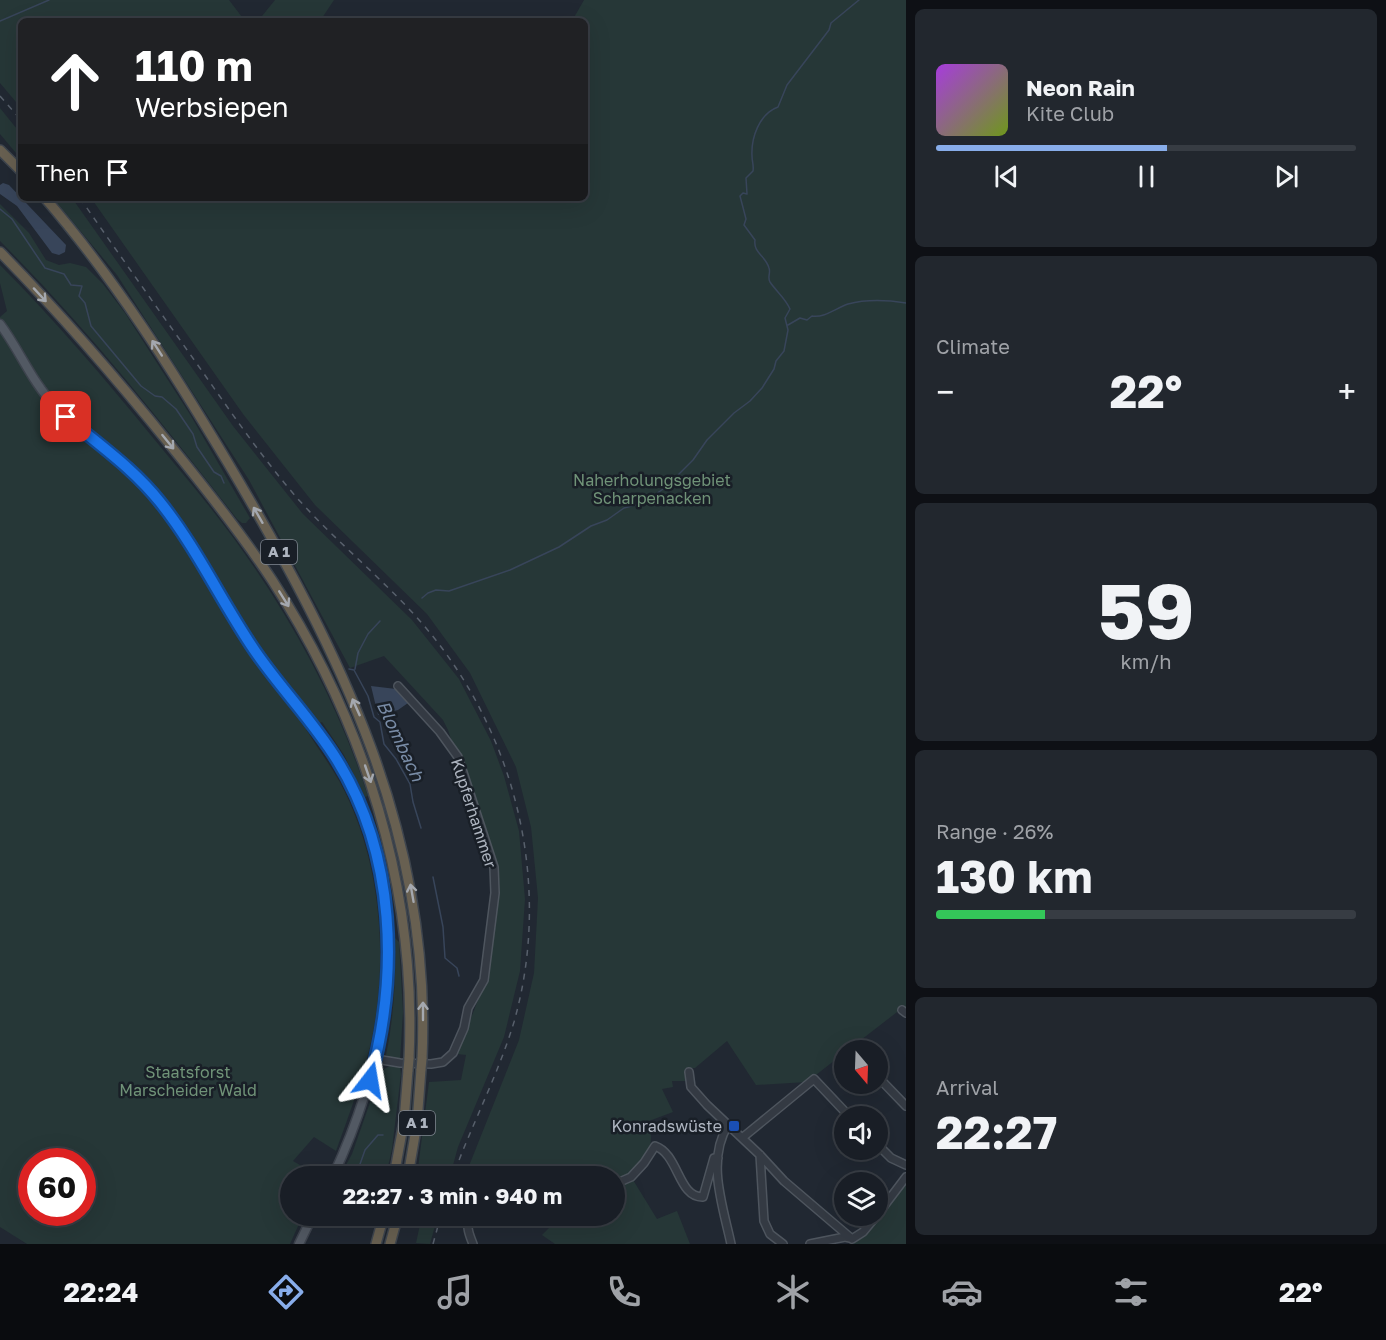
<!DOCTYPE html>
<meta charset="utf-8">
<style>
body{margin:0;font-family:"Golos Text",sans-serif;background:#22272e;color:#f1f3f6;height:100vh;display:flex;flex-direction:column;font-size:22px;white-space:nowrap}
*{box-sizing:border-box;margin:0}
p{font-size:20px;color:#9fa2a7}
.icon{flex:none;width:33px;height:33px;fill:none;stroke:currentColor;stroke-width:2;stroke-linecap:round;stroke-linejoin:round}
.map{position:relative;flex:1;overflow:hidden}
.drawer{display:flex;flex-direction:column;gap:9px;padding:9px;background:#0e1015;width:480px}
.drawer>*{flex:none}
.guide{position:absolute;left:18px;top:18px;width:570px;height:183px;border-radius:9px;box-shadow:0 6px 24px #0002,0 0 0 2px #373c43;background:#202124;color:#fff;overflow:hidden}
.needle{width:39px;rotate:161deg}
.fabs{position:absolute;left:834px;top:1040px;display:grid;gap:12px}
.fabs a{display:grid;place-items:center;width:54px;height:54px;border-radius:50%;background:#191e26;box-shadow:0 6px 24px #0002,0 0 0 2px #373c43;font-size:30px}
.speed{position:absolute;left:18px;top:1148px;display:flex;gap:12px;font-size:30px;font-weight:700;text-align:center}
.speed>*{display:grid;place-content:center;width:78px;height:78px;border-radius:50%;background:#191e26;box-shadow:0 6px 24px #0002,0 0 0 2px #373c43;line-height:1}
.speed .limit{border:9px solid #d22;background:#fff;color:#111}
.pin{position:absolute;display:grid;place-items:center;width:51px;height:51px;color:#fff;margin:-26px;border-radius:12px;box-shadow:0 3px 9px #0006}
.me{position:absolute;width:66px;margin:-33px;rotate:14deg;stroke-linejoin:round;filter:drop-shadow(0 0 4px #0008)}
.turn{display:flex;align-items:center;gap:21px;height:126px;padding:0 18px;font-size:27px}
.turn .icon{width:78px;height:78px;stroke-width:2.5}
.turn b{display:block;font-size:42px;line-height:51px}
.then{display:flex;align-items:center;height:57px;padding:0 18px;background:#0003;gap:12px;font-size:22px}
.big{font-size:45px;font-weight:700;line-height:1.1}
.drawer .widget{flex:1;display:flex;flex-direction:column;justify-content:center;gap:9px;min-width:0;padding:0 21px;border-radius:9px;background:#22272e}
.drawer .dial{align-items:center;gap:0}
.dial b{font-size:78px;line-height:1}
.song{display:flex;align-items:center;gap:18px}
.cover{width:72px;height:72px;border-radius:9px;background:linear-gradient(135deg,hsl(280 70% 55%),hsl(80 70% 35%))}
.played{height:6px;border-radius:3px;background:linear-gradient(90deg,#88adea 55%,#373c43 55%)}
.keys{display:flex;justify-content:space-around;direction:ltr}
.heat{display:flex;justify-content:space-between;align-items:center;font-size:33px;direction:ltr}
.charge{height:9px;border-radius:4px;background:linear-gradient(90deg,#34c759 26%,#373c43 0)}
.trip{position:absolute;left:280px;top:1166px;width:345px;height:60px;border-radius:30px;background:#191e26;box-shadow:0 6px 24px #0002,0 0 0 2px #373c43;font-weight:700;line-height:60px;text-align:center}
.tab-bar{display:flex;height:96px;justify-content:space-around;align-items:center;background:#0a0c0f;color:#9fa2a7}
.tab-bar .icon{width:42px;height:42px}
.tab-bar .selected{color:#88adea}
.tab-bar b{font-size:27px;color:#f1f3f6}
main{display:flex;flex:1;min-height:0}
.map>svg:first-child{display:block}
.green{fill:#263737;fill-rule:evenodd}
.water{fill:#38455a}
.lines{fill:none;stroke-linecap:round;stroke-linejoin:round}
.stream{stroke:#38455a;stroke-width:1.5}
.minor-casing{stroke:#4e555e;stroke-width:10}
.major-casing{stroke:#3d434d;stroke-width:11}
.highway-casing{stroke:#3e454e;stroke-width:12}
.minor{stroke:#343a43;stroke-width:7}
.major{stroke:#525963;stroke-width:8}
.highway{stroke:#686051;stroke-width:9}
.rail{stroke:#58606c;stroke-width:1.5;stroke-dasharray:6 6;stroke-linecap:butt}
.highway-bridge-casing{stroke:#3e454e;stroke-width:12;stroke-linecap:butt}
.highway-bridge{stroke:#686051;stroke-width:9}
.oneway{stroke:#a4a8af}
.route-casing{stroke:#114b97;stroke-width:15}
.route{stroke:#1a73e8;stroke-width:10}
.transit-dot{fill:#1a4fb4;stroke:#191f27;stroke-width:2}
.labels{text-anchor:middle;stroke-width:5;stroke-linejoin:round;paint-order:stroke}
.shield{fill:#191f27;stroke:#818892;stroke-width:1.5}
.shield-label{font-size:15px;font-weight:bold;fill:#aeb5c0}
.park-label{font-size:16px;fill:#709378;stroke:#191f27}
.street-label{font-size:16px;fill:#aeb5c0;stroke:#191f27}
.poi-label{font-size:16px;fill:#aeb5c0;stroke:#191f27;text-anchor:end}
.water-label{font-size:18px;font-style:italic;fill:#798ca6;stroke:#191f27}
</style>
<main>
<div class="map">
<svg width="906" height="1244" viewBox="0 0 906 1244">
<rect width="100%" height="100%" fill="#212832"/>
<path class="green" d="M0,0H229L245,21H21V108L0,83Z
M275,0H334L320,21H258Z
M584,0H906V1011L901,1009L848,1050H844V1053L807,1082L756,1085L727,1041L695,1068H687L685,1074L687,1081H672L673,1087L662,1089L673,1112L649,1121C655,1151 647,1152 630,1175L657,1219L677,1211L690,1244H555L542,1235L562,1215H615V1176H465L519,1040L534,973L538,898L531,827L516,767L470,673L427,614L315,505L243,414L91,198H585V21H572Z
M0,108L21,134V159L0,134Z
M53,198H72L233,426L303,514L412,620L459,679L491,741L504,776L519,831L525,899L520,971L504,1037L458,1147L450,1176H417L429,1082L461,1080L466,1055L457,1054L487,977L497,882L448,730L443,720L384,656L350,668L249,480L117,275Z
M0,204L29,233L46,260L59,265L70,263L86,267L103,284L125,313L191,416L250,518L246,523H242L237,519C162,422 86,327 0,241Z
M0,265C55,320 105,379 154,439C172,461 191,483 209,506C278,593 334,691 368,796L365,797L344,755L322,722L306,729C321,754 339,776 350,803C381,873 387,958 373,1033C365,1073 350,1112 336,1151L314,1137L293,1161L312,1172L316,1167L326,1172L323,1176H291V1215H303L290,1244H27L0,1227V317L7,311L0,283ZM32,1161H82V1212H32Z
M395,938L399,942L403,1012L400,1061L392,1059L386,1055C394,1017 396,977 395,938Z
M390,1066H400L401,1074L392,1149L386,1176H373L374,1169L365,1165L354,1176H340L352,1154L380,1074L382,1070Z
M906,1181V1244H853L870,1229Z
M422,1215H438L430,1244L416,1243Z"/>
<path class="water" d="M3,183L9,185L66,245L65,252L59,255L52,253L17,206L0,194V185Z
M371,686L396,689L408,703L398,710L378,715Z"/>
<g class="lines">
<path class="stream" d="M0,21L49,0
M0,209L12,219L45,268L64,274L71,285L82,286L79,296L85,303L91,326L141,386L155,396L162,397L176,409L193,434L197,447L214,472L221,476L224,483
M788,325L800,318L807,320L812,316C825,318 836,308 848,304C867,299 887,300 906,303
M422,598L428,593L436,590L449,591L510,570L559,547L591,526L607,520L624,508L643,503L666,487L693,460L707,440L734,413L750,401L762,388L774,369L776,361L784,351L788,330L785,318L790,309C786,299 776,291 770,282C767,277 771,273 769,268C766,256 753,253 755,240L744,225L746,219L740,196L743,193L747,194L746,178L753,171C754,165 752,162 752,156C751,138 759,114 778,107L787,85L829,30L831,23L859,0
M349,669L354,670L368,696L374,717L380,722L384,744L396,759L410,784L413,802L421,828
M355,669L358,653L368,634L380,621
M433,877L443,927L445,958L457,968L459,976
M352,1176L355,1172
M353,1176L359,1167L365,1150L378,1135H383"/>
<defs>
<path id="minor" d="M902,1010L906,1013
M855,1048L857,1050
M376,1059L400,1063L431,1064L443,1062L453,1053L464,1028L468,1008L484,980L495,893L494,867L458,757L440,732L398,686
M689,1072L691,1087L707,1105L760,1155L784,1181L852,1239
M878,1077L906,1106
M728,1125C706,1161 723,1206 731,1244
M742,1138L814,1079L849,1116
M878,1145L891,1158L906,1165
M760,1155L764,1221L770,1234L783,1244
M615,1184L631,1177L644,1163L655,1146C679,1154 678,1198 703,1197L714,1158H718
M878,1214L906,1177
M471,1215C465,1225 469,1234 473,1244
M852,1239L863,1232L877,1215
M810,1244L845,1237L850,1238"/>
<path id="major" d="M0,324C20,351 32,382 55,406C85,437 123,459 152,492C193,539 220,598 254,650C283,693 321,729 346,774C414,902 392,1050 333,1176
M299,1244L313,1215"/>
<path id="highway" d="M0,150L21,171
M45,198C115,279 173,371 228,463C340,652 432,833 422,1059
M0,252C60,313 117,379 171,446C206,489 241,533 272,580C365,723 417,888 409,1059
M394,1176L404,1121L408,1070
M408,1176L417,1123L421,1069
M376,1244L384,1215
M390,1244L398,1215"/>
</defs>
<use href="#minor" class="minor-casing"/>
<use href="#major" class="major-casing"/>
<use href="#highway" class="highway-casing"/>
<use href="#minor" class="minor"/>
<use href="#major" class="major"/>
<use href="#highway" class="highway"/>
<path class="rail" d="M0,96L21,120
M80,198C120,256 161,313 202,371C233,415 263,459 298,499C340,546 391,585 431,634C518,741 552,888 514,1022C498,1075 472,1124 453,1176
M433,1244L441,1215"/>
<defs>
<path id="highway-bridge" d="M421,1069L422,1059
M408,1070L409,1059"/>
</defs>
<use href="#highway-bridge" class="highway-bridge-casing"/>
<use href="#highway-bridge" class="highway-bridge"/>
</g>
<defs><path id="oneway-shaft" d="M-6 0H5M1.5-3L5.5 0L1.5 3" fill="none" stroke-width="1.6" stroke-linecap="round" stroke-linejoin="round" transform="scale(1.5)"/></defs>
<g class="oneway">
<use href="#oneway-shaft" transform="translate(40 295) rotate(47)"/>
<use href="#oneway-shaft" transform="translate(157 348) rotate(-123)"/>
<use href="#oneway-shaft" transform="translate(168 442) rotate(51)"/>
<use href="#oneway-shaft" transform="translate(258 515) rotate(-120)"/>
<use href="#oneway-shaft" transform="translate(284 599) rotate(58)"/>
<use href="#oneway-shaft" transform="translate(356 707) rotate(-114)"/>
<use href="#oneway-shaft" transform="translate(368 774) rotate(71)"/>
<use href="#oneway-shaft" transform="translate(412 893) rotate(-100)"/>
<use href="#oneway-shaft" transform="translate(423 1011) rotate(-90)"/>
</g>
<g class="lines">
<defs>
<path id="route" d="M66,417C99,445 133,468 160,502C197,548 222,603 255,651C281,689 313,721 337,760C396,855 399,975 370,1080"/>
</defs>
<use href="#route" class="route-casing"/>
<use href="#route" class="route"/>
</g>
<rect class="transit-dot" x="728" y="1120" width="12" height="12" rx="3"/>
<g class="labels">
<g class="shield">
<rect x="261" y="540" width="36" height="24" rx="4.5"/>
<rect x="399" y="1111" width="36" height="24" rx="4.5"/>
</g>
<g class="shield-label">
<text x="279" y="557">A 1</text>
<text x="417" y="1128">A 1</text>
</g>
<g class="park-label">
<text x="652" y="486">Naherholungsgebiet<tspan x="652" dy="18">Scharpenacken</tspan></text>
<text x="188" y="1078">Staatsforst<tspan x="188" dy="18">Marscheider Wald</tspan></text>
</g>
<g class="street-label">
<text transform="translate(474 813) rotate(72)" y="6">Kupferhammer</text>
</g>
<g class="poi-label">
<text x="722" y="1132">Konradswüste</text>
</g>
<g class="water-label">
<text transform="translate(400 741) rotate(65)" y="6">Blombach</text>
</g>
</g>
</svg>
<div class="fabs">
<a><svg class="needle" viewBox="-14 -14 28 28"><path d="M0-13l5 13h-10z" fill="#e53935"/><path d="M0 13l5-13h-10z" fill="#9fa2a7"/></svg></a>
<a><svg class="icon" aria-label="sound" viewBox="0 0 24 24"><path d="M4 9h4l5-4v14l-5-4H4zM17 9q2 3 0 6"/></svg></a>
<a><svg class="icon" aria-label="layers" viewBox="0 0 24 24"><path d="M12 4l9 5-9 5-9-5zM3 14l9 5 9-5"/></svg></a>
</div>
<div class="speed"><div class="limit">60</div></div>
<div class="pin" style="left:66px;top:417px;background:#d93025"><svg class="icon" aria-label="arrive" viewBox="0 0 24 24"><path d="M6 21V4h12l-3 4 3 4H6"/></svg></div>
<svg class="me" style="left:370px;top:1080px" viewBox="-20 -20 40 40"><path d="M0-17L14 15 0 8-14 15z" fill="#1a73e8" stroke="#fff" stroke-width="4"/></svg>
<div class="trip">22:27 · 3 min · 940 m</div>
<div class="guide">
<div class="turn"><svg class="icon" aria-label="ahead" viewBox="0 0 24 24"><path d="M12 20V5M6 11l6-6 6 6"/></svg><div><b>110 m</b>Werbsiepen</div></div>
<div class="then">Then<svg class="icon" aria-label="arrive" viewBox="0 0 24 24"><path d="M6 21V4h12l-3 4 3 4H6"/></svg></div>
</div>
</div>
<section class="drawer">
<div class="widget">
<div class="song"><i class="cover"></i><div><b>Neon Rain</b><p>Kite Club</p></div></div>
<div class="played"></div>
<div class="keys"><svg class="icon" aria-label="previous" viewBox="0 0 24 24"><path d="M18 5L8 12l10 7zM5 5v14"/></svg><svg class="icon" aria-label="pause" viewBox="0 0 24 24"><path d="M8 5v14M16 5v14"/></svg><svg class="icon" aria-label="next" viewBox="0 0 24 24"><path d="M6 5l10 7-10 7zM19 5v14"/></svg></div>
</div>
<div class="widget"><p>Climate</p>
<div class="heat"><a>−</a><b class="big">22°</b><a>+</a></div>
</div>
<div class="widget dial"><b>59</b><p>km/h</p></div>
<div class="widget"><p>Range · 26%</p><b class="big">130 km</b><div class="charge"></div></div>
<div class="widget"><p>Arrival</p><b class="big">22:27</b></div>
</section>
</main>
<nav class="tab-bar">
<b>22:24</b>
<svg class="icon selected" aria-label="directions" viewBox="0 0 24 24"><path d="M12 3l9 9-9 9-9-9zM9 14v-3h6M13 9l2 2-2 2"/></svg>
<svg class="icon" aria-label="music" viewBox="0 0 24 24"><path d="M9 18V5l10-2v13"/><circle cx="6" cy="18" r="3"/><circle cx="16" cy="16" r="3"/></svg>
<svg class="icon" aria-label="phone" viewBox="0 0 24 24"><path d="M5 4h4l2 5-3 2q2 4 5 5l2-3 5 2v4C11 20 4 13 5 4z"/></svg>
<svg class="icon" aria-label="climate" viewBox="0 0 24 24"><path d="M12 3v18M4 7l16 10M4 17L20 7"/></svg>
<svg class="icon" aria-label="car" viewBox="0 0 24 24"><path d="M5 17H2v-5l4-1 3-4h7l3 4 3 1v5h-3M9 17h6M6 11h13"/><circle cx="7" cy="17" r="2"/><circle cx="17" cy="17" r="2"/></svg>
<svg class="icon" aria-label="filters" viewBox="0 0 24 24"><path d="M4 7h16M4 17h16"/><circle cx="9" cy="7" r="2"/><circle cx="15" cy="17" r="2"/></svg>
<b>22°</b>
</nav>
